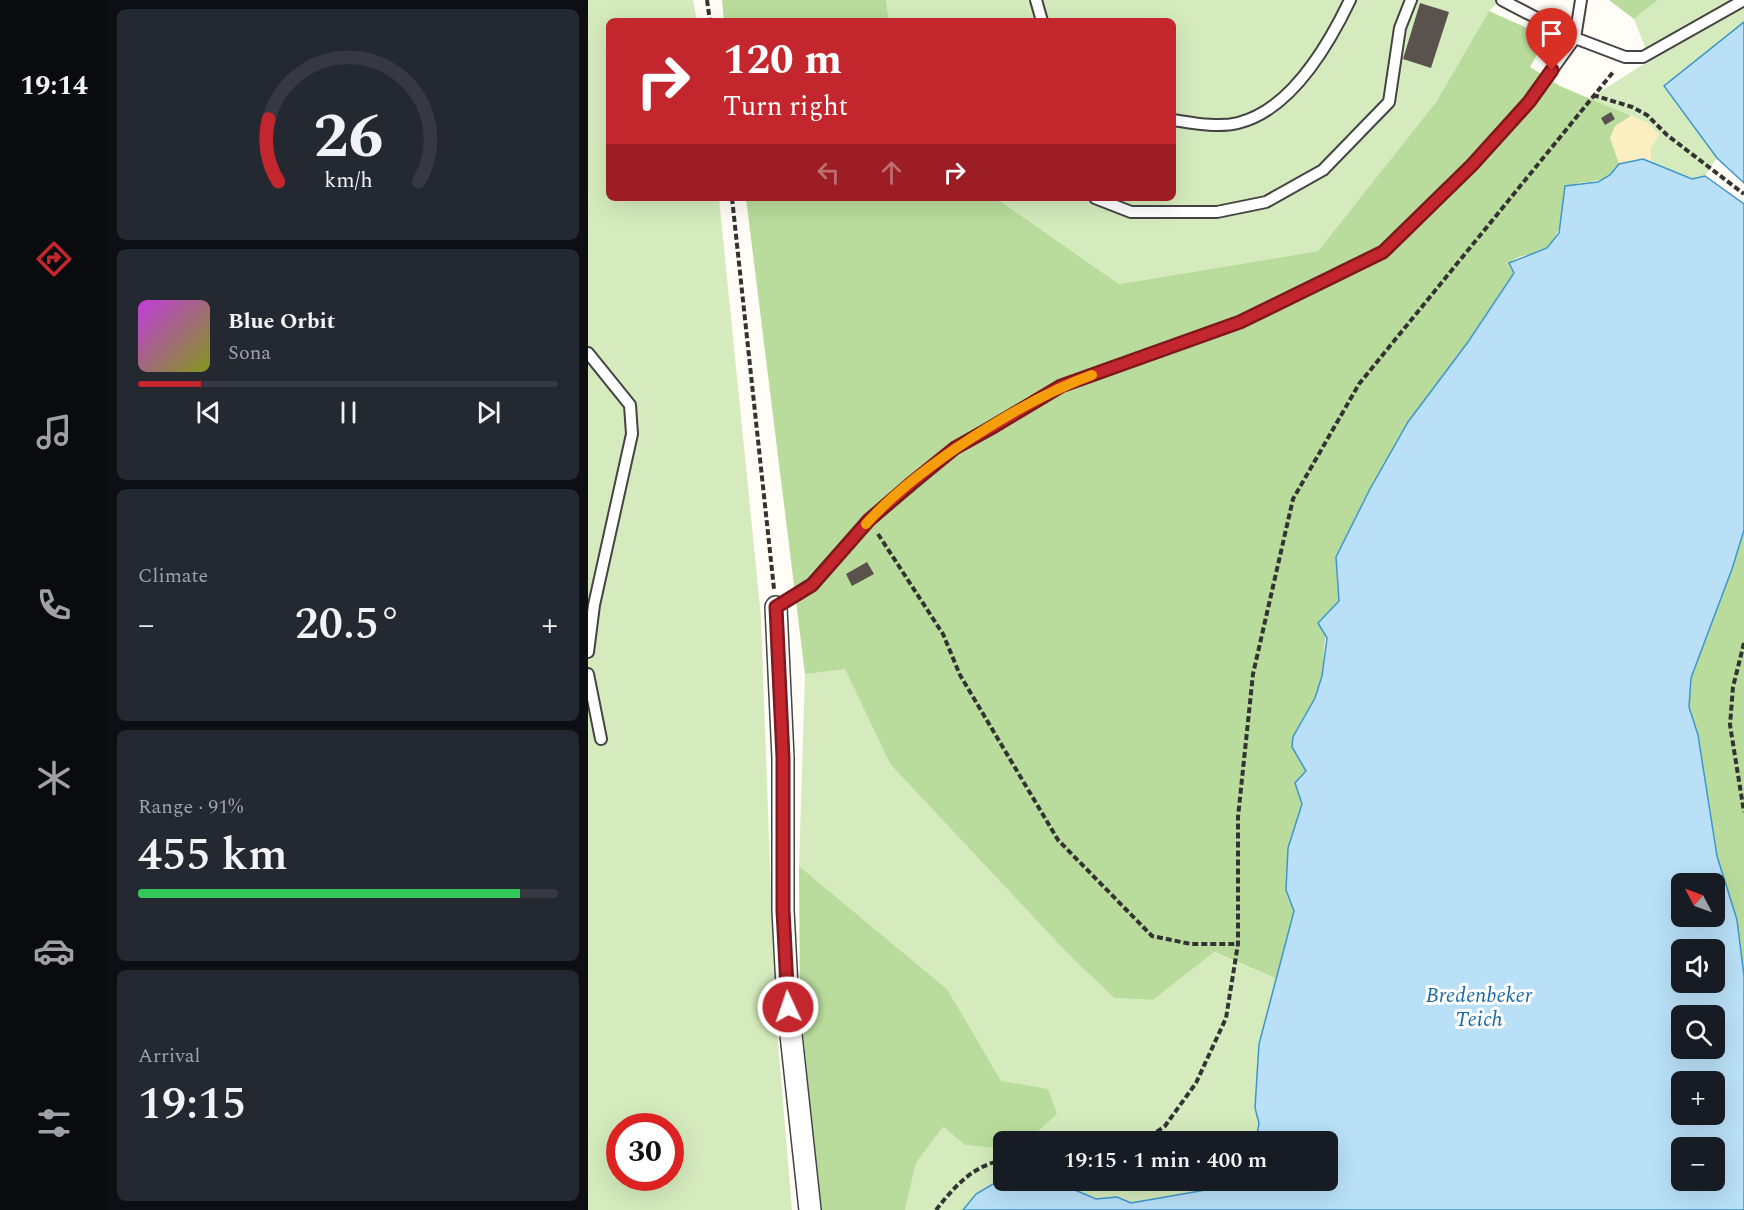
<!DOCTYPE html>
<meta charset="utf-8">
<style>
body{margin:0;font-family:Spectral,serif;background:#242831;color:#f1f3f6;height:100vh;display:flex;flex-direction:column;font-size:22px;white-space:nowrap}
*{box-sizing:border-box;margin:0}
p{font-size:20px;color:#9ea1a6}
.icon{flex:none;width:33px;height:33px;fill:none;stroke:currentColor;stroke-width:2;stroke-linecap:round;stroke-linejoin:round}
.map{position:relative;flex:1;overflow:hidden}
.details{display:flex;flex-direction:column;gap:9px;padding:9px;background:#0d0f14;width:480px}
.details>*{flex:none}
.hud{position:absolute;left:18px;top:18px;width:570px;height:183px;border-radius:9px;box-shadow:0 6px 24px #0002;background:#c4262e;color:#fff;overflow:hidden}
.needle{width:39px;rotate:311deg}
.controls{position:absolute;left:1083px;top:873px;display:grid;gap:12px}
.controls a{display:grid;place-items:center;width:54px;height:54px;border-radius:9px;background:#171b24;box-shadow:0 6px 24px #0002;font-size:30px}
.speed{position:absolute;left:18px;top:1113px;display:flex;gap:12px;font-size:30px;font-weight:700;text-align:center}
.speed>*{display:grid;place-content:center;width:78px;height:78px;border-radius:50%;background:#171b24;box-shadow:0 6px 24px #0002;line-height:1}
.speed .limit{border:9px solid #d22;background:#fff;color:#111}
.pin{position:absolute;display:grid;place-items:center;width:51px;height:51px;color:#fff;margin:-62px -26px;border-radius:50% 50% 50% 0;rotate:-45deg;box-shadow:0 0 6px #0007}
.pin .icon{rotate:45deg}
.me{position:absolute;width:66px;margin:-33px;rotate:357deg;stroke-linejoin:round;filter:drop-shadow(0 0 4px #0008)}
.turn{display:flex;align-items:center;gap:21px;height:126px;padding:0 18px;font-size:27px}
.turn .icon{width:78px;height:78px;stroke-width:2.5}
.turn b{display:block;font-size:42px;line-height:51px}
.lanes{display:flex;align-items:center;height:57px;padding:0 18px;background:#0003;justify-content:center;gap:30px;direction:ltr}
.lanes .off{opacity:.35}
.big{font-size:45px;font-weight:600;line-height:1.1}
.details .widget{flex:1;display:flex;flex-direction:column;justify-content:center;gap:9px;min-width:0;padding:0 21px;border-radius:9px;background:#242831}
.details .dial{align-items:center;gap:0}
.dial svg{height:156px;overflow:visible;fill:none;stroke:#363941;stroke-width:7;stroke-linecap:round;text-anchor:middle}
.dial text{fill:#f1f3f6;stroke:none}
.song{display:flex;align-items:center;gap:18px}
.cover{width:72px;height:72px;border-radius:9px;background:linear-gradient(135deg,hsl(290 70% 55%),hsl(70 70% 35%))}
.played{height:6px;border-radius:3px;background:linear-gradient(90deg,#c4262e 15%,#363941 15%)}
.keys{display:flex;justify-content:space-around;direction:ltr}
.heat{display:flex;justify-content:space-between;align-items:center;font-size:33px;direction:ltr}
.charge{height:9px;border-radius:4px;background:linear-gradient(90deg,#34c759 91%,#363941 0)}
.trip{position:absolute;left:405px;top:1131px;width:345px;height:60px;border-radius:9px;background:#171b24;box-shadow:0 6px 24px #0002;font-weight:600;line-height:60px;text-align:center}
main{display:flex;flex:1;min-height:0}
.menu{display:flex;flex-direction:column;width:108px;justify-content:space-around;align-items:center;background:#090b0e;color:#9ea1a6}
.menu .icon{width:42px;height:42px}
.menu .current{color:#c4262e}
.menu b{font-size:27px;color:#f1f3f6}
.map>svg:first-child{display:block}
.green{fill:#d5ebbd;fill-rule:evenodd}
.forest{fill:#b9dc9c}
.sand{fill:#fbeec1}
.water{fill:#b9e0f7;stroke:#3f96cf;stroke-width:1.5;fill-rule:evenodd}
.building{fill:#5a524d}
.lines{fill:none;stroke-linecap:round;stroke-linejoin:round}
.service-casing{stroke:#444;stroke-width:14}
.minor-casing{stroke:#444;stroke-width:24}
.path{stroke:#333;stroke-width:4;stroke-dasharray:6 3;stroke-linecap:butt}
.service{stroke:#fff;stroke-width:10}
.minor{stroke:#fff;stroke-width:21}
.route-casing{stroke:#7f191e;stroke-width:15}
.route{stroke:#c4262e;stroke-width:10}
.slow{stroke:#f59e0b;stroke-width:10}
.labels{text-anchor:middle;stroke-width:6;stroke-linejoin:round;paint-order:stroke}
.water-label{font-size:21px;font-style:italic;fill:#1768a6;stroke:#fff}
</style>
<main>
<nav class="menu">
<b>19:14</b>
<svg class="icon current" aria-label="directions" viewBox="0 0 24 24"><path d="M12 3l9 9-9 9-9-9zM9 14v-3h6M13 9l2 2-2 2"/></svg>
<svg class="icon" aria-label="music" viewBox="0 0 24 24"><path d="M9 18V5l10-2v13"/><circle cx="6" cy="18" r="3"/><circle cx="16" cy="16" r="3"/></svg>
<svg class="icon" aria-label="phone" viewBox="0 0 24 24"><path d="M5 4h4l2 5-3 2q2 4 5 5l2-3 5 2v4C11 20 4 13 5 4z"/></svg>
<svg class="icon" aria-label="climate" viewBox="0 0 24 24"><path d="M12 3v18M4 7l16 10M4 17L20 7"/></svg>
<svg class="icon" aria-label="car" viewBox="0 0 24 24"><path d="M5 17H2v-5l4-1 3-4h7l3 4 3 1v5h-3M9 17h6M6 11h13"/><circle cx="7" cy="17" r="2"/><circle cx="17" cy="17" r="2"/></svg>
<svg class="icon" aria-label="filters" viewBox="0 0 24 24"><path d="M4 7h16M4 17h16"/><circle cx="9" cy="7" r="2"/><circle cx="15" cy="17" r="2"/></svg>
</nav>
<section class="details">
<div class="widget dial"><svg viewBox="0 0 100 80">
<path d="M14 69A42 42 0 1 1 86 69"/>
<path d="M14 69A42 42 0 0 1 9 37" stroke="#c4262e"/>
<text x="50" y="56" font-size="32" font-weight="700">26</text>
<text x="50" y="72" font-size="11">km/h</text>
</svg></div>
<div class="widget">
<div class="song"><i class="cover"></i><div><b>Blue Orbit</b><p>Sona</p></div></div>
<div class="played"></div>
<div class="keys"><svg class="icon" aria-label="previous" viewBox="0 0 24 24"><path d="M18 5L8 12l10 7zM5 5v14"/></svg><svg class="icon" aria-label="pause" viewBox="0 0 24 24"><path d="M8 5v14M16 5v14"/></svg><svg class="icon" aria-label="next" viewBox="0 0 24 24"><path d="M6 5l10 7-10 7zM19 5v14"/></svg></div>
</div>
<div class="widget"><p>Climate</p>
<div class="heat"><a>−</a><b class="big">20.5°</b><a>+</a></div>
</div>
<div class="widget"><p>Range · 91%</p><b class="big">455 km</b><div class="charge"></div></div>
<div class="widget"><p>Arrival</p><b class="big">19:15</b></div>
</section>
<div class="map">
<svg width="1156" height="1210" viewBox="0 0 1156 1210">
<rect width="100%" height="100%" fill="#fffdf5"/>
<path class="green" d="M0,0H105L109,21H21V198H131L173,617L187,1006L204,1210H0ZM32,1126H82V1178H32Z
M298,0H913L901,11L848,102L730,251L531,284L408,198H585V21H301Z
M1070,0H1156V22L1077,86L1129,158L1117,176L1105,179L1063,162L1060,123L1001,99L1062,60L1046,19Z
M257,668L302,764L478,952L526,998L565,1000L625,952L689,979L671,1044L667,1108L671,1123L668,1141H434L443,1137L359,989L211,866L217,674Z
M355,1127L377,1145L415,1149V1178L388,1194L375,1210H317L328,1163Z
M466,1181H637L629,1188L543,1203L529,1197L508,1199Z"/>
<path class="forest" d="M134,0H298L301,21H136Z
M1021,0H1070L1046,19Z
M901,11L959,37L942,67L972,86L1043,116L1028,126L1031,164C1019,180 1010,182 990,183C983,197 969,243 957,249C946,255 930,254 922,263L926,273L880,342L820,422L782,489L748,556L751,601L739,614L734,676L727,698L705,737L704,747L718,771L707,783L714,804L700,848L698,890L706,911L689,979L626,952L565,1000L526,998L478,952L302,764L257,669L217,674L158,198H408L531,284L730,251L848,102Z
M1156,530V976L1149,920L1129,856L1110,735L1101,707L1103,678L1144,569Z
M211,866L359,989L413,1081L460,1089L469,1114C449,1132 443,1141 416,1142L415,1149L377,1145L355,1127L328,1163L317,1210H232L212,1000Z"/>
<path class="sand" d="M1043,116L1060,123L1071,135L1063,148V162L1055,159L1031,164L1022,138L1027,126Z"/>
<path class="water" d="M1156,22V183L1129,158L1076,86Z
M1055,159L1104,179L1117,176L1156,204V530L1144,569L1103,678L1101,707L1110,735L1129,856L1149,920L1156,976V1210H375L388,1194L415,1178L416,1180L466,1181L508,1199L529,1197L543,1203L629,1188L637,1181L740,1180V1142L668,1141L671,1123L667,1108L671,1044L706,911L698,890L700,848L714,804L707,783L718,771L704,747L705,737L727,698L734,676L739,638L730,623L751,601L748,557L782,489L820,422L880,342L926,273L921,263L959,248L971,233L977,186L1010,182L1022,175L1031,164ZM1094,884H1126V916H1094ZM1094,950H1126V982H1094ZM1094,1016H1126V1048H1094ZM1094,1082H1126V1114H1094ZM1094,1148H1126V1180H1094Z"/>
<path class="building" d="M832,3L861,12L843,68L815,59Z
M1023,112L1027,119L1017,125L1013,118Z
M279,562L286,574L264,586L258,574Z"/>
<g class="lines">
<defs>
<path id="service" d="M448,0L454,21
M914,0L987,38L993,0
M585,120C605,123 630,128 650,123C703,110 740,46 762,0
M507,198L543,212H629L678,202L735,170L801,102L812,28L823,0
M0,353L42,405L44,434L6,605L0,652
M188,607L224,584L281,520L367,448L473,386L652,322L795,252L884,165L941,102L987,38L1037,57H1055L1156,0
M0,674L13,739"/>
<path id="minor" d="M188,607L195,758V910L200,1007L222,1210"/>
</defs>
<use href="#service" class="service-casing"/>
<use href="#minor" class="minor-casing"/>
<path class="path" d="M119,0L122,21
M1005,95L1044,107L1059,115L1079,135L1156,194
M144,198L186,589
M290,534L355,634L372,675L470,840L564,936L603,944H650
M1156,643L1145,687L1142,725L1156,812
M554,1142L577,1126L608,1083L638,1018L650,944V817L665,674L705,499L771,384L1026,71
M348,1210C366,1187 385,1165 416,1160"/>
<use href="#service" class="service"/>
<use href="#minor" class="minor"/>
</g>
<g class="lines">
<defs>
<path id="route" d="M200,1007L195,910V758L188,607L224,585L281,520L325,482L367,448L403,428L473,386L652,322L795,252L884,165L941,102L964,70"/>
</defs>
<use href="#route" class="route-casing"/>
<use href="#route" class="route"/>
<path class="slow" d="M278,524C328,468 433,401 504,375"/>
</g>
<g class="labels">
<g class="water-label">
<text x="891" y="1002">Bredenbeker<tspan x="891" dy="24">Teich</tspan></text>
</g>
</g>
</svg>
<div class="controls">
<a><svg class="needle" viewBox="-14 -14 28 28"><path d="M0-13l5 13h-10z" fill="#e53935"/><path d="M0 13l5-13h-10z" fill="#9ea1a6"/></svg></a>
<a><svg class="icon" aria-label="sound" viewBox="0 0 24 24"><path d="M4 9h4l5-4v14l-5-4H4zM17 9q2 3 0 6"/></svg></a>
<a><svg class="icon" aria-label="search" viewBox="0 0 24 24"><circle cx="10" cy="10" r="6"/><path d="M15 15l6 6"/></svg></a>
<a>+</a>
<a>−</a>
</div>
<div class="speed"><div class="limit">30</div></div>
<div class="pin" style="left:964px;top:70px;background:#d93025"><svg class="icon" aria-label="arrive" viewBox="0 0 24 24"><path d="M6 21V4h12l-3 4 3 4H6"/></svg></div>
<svg class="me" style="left:200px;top:1007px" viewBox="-20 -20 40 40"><circle r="17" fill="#c4262e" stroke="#fff" stroke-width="3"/><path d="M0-11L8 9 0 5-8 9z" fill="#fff"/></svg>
<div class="trip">19:15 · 1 min · 400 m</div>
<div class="hud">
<div class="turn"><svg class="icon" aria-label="right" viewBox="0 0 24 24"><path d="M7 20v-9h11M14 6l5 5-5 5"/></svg><div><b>120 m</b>Turn right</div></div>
<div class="lanes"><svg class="icon off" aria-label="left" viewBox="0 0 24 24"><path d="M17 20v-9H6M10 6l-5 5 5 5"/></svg><svg class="icon off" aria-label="ahead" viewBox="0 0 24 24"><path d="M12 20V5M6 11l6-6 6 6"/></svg><svg class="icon" aria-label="right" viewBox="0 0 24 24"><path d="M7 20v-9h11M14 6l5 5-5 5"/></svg></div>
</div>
</div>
</main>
